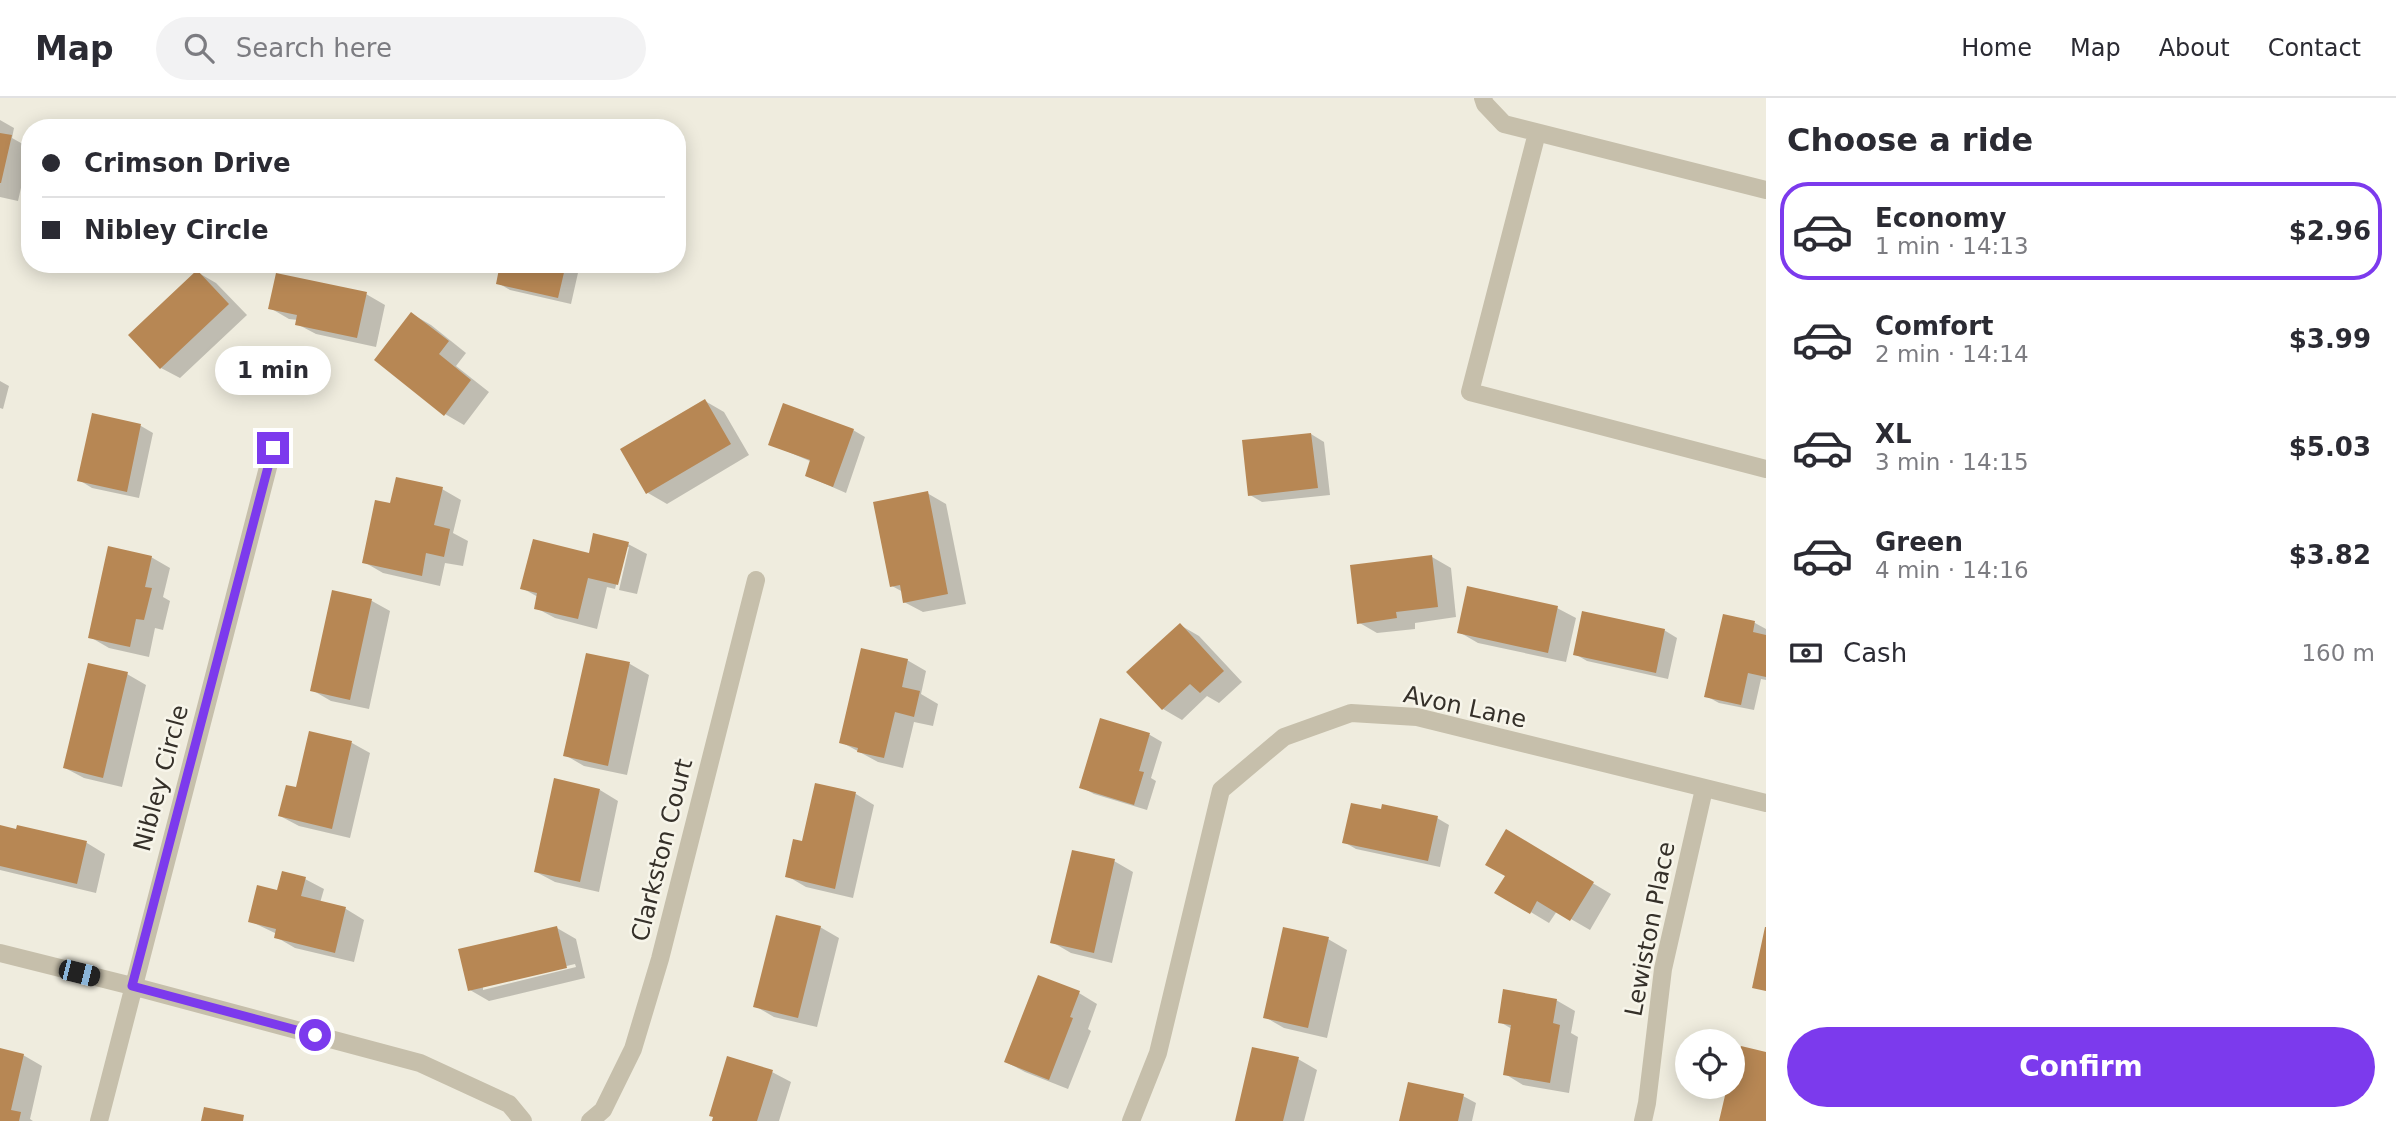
<!DOCTYPE html>
<meta charset="utf-8">
<style>
:root{--surface:#fff;--page:#f2f2f3;--text:#2b2b33;--muted:#7c7c81;--line:#e1e1e2;--accent:#7c3aed}
body{margin:0;font-family:"DejaVu Sans",sans-serif;background:var(--page);color:var(--text);height:100vh;display:flex;flex-direction:column;font-size:26px;white-space:nowrap}
*{box-sizing:border-box;margin:0}
p{font-size:23px;color:var(--muted)}
.icon{flex:none;width:38px;height:38px;fill:none;stroke:currentColor;stroke-width:2;stroke-linecap:round;stroke-linejoin:round}
.map{position:relative;flex:1;overflow:hidden}
.drawer{display:flex;flex-direction:column;background:var(--surface);width:630px}
.drawer>*{flex:none}
.banner{position:absolute;left:21px;top:21px;width:665px;height:154px;border-radius:28px;box-shadow:0 4px 18px #0003;display:grid;align-content:center;height:154px;padding:0 21px;background:var(--surface)}
.buttons{position:absolute;left:1675px;top:931px;display:grid;gap:14px}
.buttons a{display:grid;place-items:center;width:70px;height:70px;border-radius:50%;background:var(--surface);box-shadow:0 4px 18px #0003;font-size:35px}
.end{position:absolute;width:32px;height:32px;margin:-16px;border:9px solid #7c3aed;background:#fff;box-shadow:0 0 0 4px #fff}
.from{border-radius:50%}
.bubble{position:absolute;height:49px;border-radius:24px;background:var(--surface);box-shadow:0 4px 18px #0003;font-size:23px;font-weight:700;line-height:49px;text-align:center}
.car{position:absolute;width:21px;height:42px;margin:-21px -10px;border-radius:9px;box-shadow:0 0 5px 2px #0007;background:linear-gradient(#222 24%,#8ab4d8 0 40%,#222 0 76%,#8ab4d8 0 86%,#222 0)}
.banner b{display:flex;align-items:center;gap:24px;height:66px;font-size:26px}
.banner b+b{border-top:2px solid var(--line)}
.banner i{width:18px;height:18px;background:var(--text)}
ul{padding:0;list-style:none}
li{display:flex;align-items:center;gap:21px;height:98px;margin:0 14px 10px;padding:0 7px;border:4px solid transparent;border-radius:28px}
li div{flex:1}
li b{display:block;font-size:26px}
li em{font-style:normal;font-weight:700}
li.current{border-color:var(--accent)}
li>.icon{width:63px;height:63px;stroke-width:1.5}
h2{padding:0 21px;font-size:32px;line-height:84px}
.pay{display:flex;align-items:center;gap:18px;height:77px;padding:0 21px;font-size:26px}
.pay p{margin-inline-start:auto}
.primary-button{display:flex;gap:14px;margin-top:auto;padding:14px 21px}
.primary-button a{flex:1;height:80px;border-radius:42px;background:var(--accent);color:#fff;font-size:28px;font-weight:700;line-height:80px;text-align:center}
header{display:flex;align-items:center;gap:42px;box-sizing:border-box;height:98px;padding:0 35px;background:var(--surface);border-bottom:2px solid var(--line)}
header strong{font-size:33px}
nav{display:flex;gap:38px;margin-inline-start:auto;font-size:24px}
.search{width:490px;height:63px;background:var(--page);display:flex;align-items:center;gap:18px;box-sizing:border-box;padding:0 24px;border-radius:38px;color:var(--muted);font-size:26px}
main{display:flex;flex:1;min-height:0}
.map>svg:first-child{display:block}
</style>
<header>
<strong>Map</strong>
<div class="search"><svg class="icon" aria-label="search" viewBox="0 0 24 24"><circle cx="10" cy="10" r="6"/><path d="M15 15l6 6"/></svg>Search here</div>
<nav><a>Home</a><a>Map</a><a>About</a><a>Contact</a></nav>
</header>
<main>
<div class="map">
<svg width="1766" height="1023" viewBox="0 0 1766 1023">
<rect width="100%" height="100%" fill="#efecde"/>
<!-- shadow -->
<path fill="#0003" fill-rule="evenodd" d="M0 22 14 30 12 40 30 50 18 103 0 99Z
M502 166H580L571 206 510 192 498 185Z
M197 174 216 185 247 217 180 280 161 270Z
M366 196 385 207 376 249 316 236 297 226 298 222 289 221 270 210Z
M412 216 431 227 466 255 456 268 489 294 464 327 445 316Z
M0 283 9 288 3 311 0 310Z
M705 303 724 314 749 357 667 406 648 395Z
M93 318 141 328 153 335 139 400 92 390 79 382Z
M853 332 865 339 846 395 807 378 812 364 770 346Z
M1311 336 1324 344 1330 397 1262 404 1250 397Z
M442 391 461 402 453 435 468 443 463 468 445 465 440 488 383 475 364 464 392 407Z
M927 395 946 406 966 506 923 514 904 504 903 494 892 488Z
M628 446 647 456 637 496 619 492 629 449H626L615 491 607 489 597 531 555 520 536 510 538 499 522 490 590 457Z
M151 459 170 470 163 499 170 503 163 532 155 530 149 559 109 550 90 539Z
M1432 459 1451 470 1456 519 1415 525V531L1377 535 1358 524Z
M333 494 372 503 390 513 369 611 331 603 312 592Z
M1557 510 1576 520 1566 564 1478 545 1459 534Z
M1724 518 1755 525 1766 531V582L1761 581 1754 612 1719 605 1706 598Z
M1180 527 1199 538 1242 584 1219 605 1207 598 1182 622 1163 611 1129 574Z
M1664 532 1677 540 1668 581 1587 563 1575 556Z
M587 557 630 566 649 577 627 677 584 668 565 657Z
M907 562 926 573 921 596 938 606 933 628 914 624 903 670 878 664 841 644Z
M127 576 146 587 122 689 84 680 65 670Z
M1102 622 1150 637 1162 644 1151 680 1156 683 1147 712 1094 696 1081 689Z
M311 635 352 645 370 655 350 740 299 728 280 718 297 691Z
M816 687 856 696 874 707 853 800 806 789 787 778 803 745Z
M600 692 618 703 599 794 555 784 536 774Z
M1382 713 1437 720 1449 727 1440 769 1356 751 1344 744Z
M0 729 87 745 105 756 96 795 0 772Z
M1507 734 1611 796 1590 832 1557 813 1549 825 1497 794 1507 777Z
M1114 763 1133 774 1112 865 1071 855 1052 844Z
M305 781 324 791 320 805 346 811 364 822 354 864 295 850 276 839 277 836 250 823 278 794Z
M820 829 839 840 817 929 774 919 755 908Z
M557 830 576 841 585 880 489 903 470 892ZM575 866 576 869 483 892V888Z
M1328 841 1347 852 1327 940 1284 930 1265 919Z
M1079 895 1097 906 1088 931 1091 933 1068 991 1025 974 1006 964Z
M1556 902 1575 913 1571 935 1578 939 1569 995 1523 987 1505 976 1512 931 1500 924Z
M0 952 23 957 42 968 30 1021 33 1023H0Z
M1298 961 1317 972 1304 1023H1237Z
M772 974 791 984 779 1023H714L715 1019Z
M1463 998 1476 1005 1472 1023H1401Z"/>
<!-- building -->
<path fill="#b78754" d="M0 35 12 37 1 85H0Z
M500 166H566L558 200 496 186Z
M197 172 229 206 160 271 128 237Z
M276 175 367 194 357 240 295 227 297 217 268 211Z
M411 214 449 243 439 256 471 282 444 318 374 262Z
M705 301 731 346 646 396 620 351Z
M783 305 854 331 833 389 805 378 810 362 768 347Z
M92 315 141 326 127 394 77 383Z
M1311 335 1318 390 1248 398 1242 342Z
M396 379 443 389 434 427 450 431 444 459 426 455 422 478 362 465 375 402 390 405Z
M928 393 948 496 903 505 900 487 890 489 873 404Z
M593 435 629 444 618 487 588 480 578 521 534 511 537 495 520 491 533 441 589 455Z
M108 448 152 458 145 489 152 490 144 522 136 521 130 549 88 540Z
M1432 457 1438 509 1396 514 1397 520 1357 526 1350 467Z
M1467 488 1558 508 1548 555 1457 535Z
M332 492 372 501 350 602 310 593Z
M1582 513 1665 531 1656 575 1573 557Z
M1723 516 1755 523 1753 534 1766 537V579L1748 575 1741 607 1704 599Z
M1180 525 1224 573 1200 595 1190 586 1162 612 1126 574Z
M861 550 908 561 902 589 920 593 914 619 895 614 884 660 857 654 858 650 839 645Z
M586 555 630 564 608 668 563 658Z
M88 565 128 574 103 680 63 670Z
M1100 620 1150 635 1139 673 1144 674 1134 707 1079 690Z
M309 633 352 643 332 731 278 718 286 687 296 689Z
M554 680 600 691 580 784 534 774Z
M815 685 856 694 835 791 785 779 793 741 802 743Z
M1351 705 1381 711 1382 706 1438 718 1428 763 1342 745Z
M0 727 16 731 17 727 87 743 77 786 0 768Z
M1506 731 1594 784 1570 823 1537 803 1530 816 1494 795 1505 778 1485 767Z
M1072 752 1115 761 1094 855 1050 845Z
M282 773 306 779 301 798 346 809 335 855 274 840 276 831 248 824 257 787 277 792Z
M776 817 821 828 798 920 753 909Z
M557 828 567 870 468 893 458 851Z
M1283 829 1329 839 1308 930 1263 920Z
M1765 829H1766V893L1752 890Z
M1038 877 1080 893 1070 919 1073 920 1049 982 1004 964Z
M1503 891 1557 901 1553 925 1560 927 1550 985 1503 977 1511 927 1498 925Z
M1741 948 1766 954V1023H1719L1727 989H1732V976Z
M1252 949 1299 959 1283 1023H1235Z
M0 950 24 956 11 1012 21 1014 19 1023H0Z
M727 958 773 972 757 1023H712L713 1019 709 1018Z
M1408 984 1464 996 1458 1023H1399Z
M204 1009 244 1017 243 1023H201Z"/>
<g fill="none" stroke-linecap="round" stroke-linejoin="round">
<!-- service -->
<path stroke="#c6bfab" stroke-width="18" d="M1483 0 1485 6 1504 26 1766 92
M1537 35 1470 294 1766 371"/>
<!-- minor -->
<path stroke="#c6bfab" stroke-width="18" d="M0 855 132 888 420 965 509 1006 523 1023
M99 1023 273 350
M590 1023 603 1012 633 951 660 861 756 482
M1131 1023 1158 955 1221 692 1284 639 1351 615 1417 619 1766 705
M1643 1023 1647 1005 1663 871 1704 691"/>
</g>
<g fill="none" stroke-linecap="round" stroke-linejoin="round">
<!-- route -->
<path stroke="#7c3aed" stroke-width="9" d="M273 350 132 888 315 937"/>
</g>
<g text-anchor="middle" dominant-baseline="central" stroke-width="5" stroke-linejoin="round" paint-order="stroke">
<!-- street labels -->
<g font-size="24" fill="#353029" stroke="#f7f5ea">
<text transform="translate(1465 609) rotate(12)">Avon Lane</text>
<text transform="translate(161 680) rotate(-75)">Nibley Circle</text>
<text transform="translate(662 752) rotate(-76)">Clarkston Court</text>
<text transform="translate(1650 831) rotate(-79)">Lewiston Place</text>
</g>
</g>
</svg>
<div class="buttons">
<a><svg class="icon" aria-label="locate" viewBox="0 0 24 24"><circle cx="12" cy="12" r="6"/><path d="M12 2v4M12 18v4M2 12h4M18 12h4"/></svg></a>
</div>
<i class="end from" style="left:315px;top:937px"></i>
<i class="end" style="left:273px;top:350px"></i>
<div class="bubble" style="left:215px;top:248px;width:116px">1 min</div>
<i class="car" style="left:79px;top:875px;rotate:104deg"></i>
<div class="banner">
<b><i class="from"></i>Crimson Drive</b>
<b><i></i>Nibley Circle</b>
</div>
</div>
<section class="drawer">
<h2>Choose a ride</h2>
<ul>
<li class="current"><svg class="icon" aria-label="car" viewBox="0 0 24 24"><path d="M5 17H2v-5l4-1 3-4h7l3 4 3 1v5h-3M9 17h6M6 11h13"/><circle cx="7" cy="17" r="2"/><circle cx="17" cy="17" r="2"/></svg><div><b>Economy</b><p>1 min · 14:13</p></div><em>$2.96</em></li>
<li><svg class="icon" aria-label="car" viewBox="0 0 24 24"><path d="M5 17H2v-5l4-1 3-4h7l3 4 3 1v5h-3M9 17h6M6 11h13"/><circle cx="7" cy="17" r="2"/><circle cx="17" cy="17" r="2"/></svg><div><b>Comfort</b><p>2 min · 14:14</p></div><em>$3.99</em></li>
<li><svg class="icon" aria-label="car" viewBox="0 0 24 24"><path d="M5 17H2v-5l4-1 3-4h7l3 4 3 1v5h-3M9 17h6M6 11h13"/><circle cx="7" cy="17" r="2"/><circle cx="17" cy="17" r="2"/></svg><div><b>XL</b><p>3 min · 14:15</p></div><em>$5.03</em></li>
<li><svg class="icon" aria-label="car" viewBox="0 0 24 24"><path d="M5 17H2v-5l4-1 3-4h7l3 4 3 1v5h-3M9 17h6M6 11h13"/><circle cx="7" cy="17" r="2"/><circle cx="17" cy="17" r="2"/></svg><div><b>Green</b><p>4 min · 14:16</p></div><em>$3.82</em></li>
</ul>
<div class="pay"><svg class="icon" aria-label="cash" viewBox="0 0 24 24"><path d="M3 7h18v10H3z"/><circle cx="12" cy="12" r="2"/></svg>Cash<p>160 m</p></div>
<div class="primary-button"><a>Confirm</a></div>
</section>
</main>
